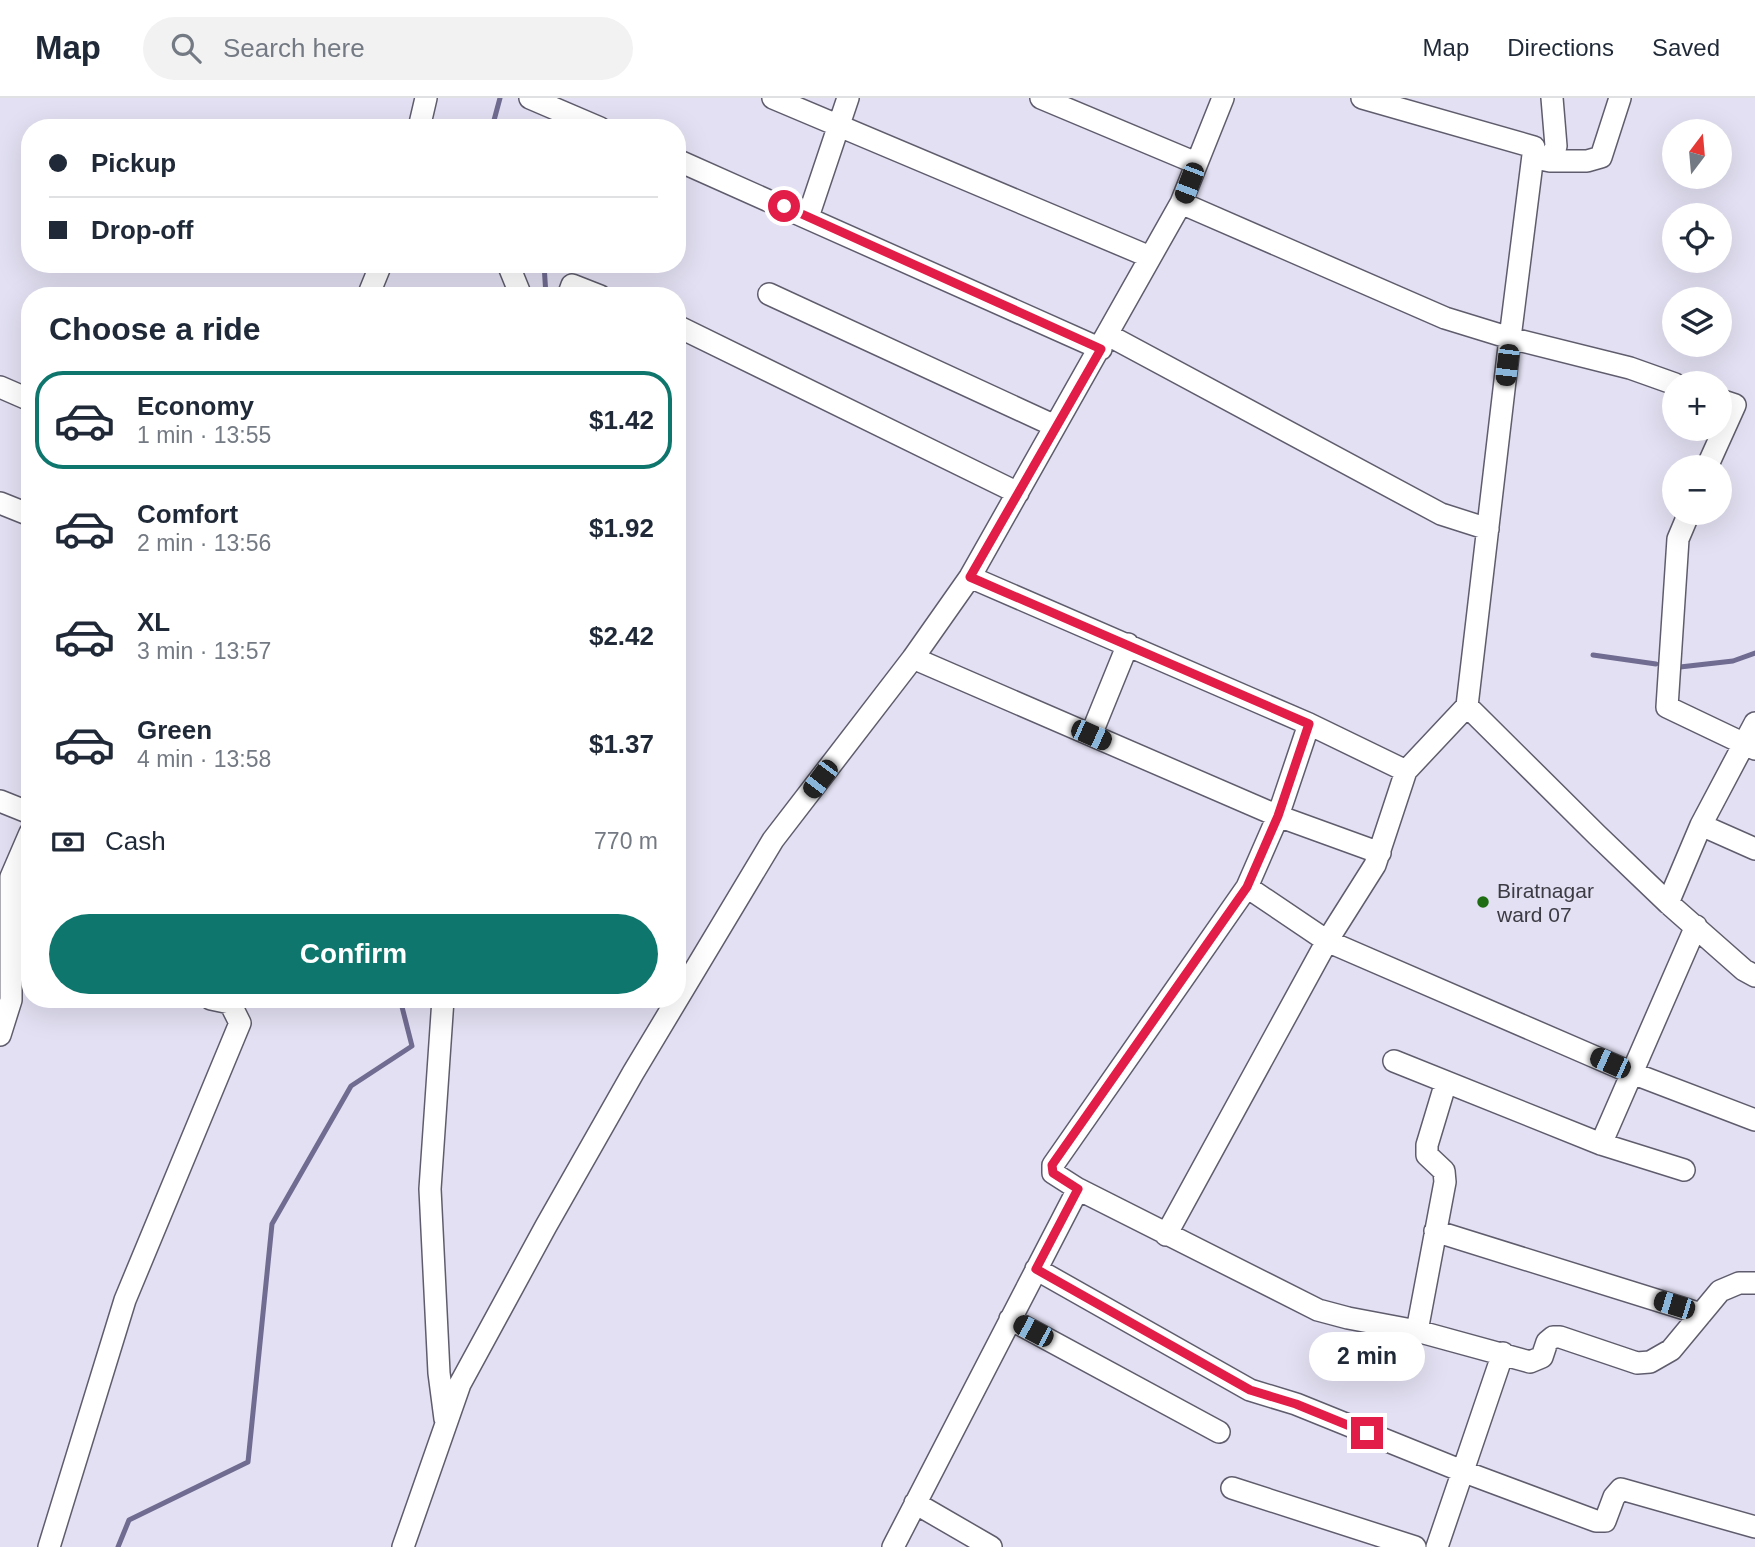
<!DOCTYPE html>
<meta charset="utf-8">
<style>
:root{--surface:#fff;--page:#f2f2f3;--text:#1f2937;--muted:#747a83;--line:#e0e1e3;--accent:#0f766e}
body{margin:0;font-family:Helvetica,sans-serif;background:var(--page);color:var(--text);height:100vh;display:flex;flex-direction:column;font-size:26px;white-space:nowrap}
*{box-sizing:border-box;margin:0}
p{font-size:23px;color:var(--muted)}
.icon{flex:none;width:38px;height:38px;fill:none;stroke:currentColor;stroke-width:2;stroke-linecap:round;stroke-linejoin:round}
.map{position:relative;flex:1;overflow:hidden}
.sheet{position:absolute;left:21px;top:189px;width:665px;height:721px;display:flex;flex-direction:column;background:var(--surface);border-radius:28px;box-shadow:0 7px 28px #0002}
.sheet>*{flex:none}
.guide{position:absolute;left:21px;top:21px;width:665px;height:154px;border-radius:28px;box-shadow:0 7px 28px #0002;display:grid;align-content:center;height:154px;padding:0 28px;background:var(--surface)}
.needle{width:46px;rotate:16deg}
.buttons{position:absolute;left:1662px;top:21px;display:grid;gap:14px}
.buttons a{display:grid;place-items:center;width:70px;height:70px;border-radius:50%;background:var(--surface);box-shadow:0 7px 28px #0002;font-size:35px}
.end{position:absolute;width:32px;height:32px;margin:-16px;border:9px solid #e11d48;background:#fff;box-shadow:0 0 0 4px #fff}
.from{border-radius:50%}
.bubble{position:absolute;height:49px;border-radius:24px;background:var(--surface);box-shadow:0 7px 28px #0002;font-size:23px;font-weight:700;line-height:49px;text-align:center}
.car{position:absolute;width:21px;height:42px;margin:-21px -10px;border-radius:9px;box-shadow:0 0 5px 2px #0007;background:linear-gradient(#222 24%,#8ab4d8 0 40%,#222 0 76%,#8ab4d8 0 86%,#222 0)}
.guide b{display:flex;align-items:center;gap:24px;height:66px;font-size:26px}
.guide b+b{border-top:2px solid var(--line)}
.guide i{width:18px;height:18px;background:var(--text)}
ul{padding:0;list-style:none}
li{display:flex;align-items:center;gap:21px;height:98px;margin:0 14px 10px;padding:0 14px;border:4px solid transparent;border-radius:28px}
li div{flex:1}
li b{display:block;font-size:26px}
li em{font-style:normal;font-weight:700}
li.on{border-color:var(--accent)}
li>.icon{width:63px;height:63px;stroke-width:1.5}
h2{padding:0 28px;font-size:32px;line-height:84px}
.pay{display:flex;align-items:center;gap:18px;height:77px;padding:0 28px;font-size:26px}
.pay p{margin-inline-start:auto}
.action{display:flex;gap:14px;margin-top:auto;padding:14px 28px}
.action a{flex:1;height:80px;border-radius:42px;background:var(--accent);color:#fff;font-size:28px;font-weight:700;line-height:80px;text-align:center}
header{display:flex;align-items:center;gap:42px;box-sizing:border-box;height:98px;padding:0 35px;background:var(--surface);border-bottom:2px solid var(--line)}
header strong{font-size:33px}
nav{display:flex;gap:38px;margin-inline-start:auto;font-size:24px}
.search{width:490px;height:63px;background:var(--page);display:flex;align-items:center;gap:18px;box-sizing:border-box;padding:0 24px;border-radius:38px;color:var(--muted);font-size:26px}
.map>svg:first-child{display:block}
</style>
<header>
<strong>Map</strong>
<div class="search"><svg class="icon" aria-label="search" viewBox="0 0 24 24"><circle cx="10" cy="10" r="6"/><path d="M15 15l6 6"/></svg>Search here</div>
<nav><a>Map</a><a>Directions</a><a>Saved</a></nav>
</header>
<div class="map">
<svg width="1755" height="1449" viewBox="0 0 1755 1449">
<rect width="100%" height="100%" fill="#e2e0f2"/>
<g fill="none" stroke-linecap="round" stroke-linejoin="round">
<!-- stream -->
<path stroke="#706b91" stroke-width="5" d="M495 30 493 26 500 0
M544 166 546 198
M1593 557 1656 566
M1680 569 1733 563 1755 555
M118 1449 129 1422 248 1364 272 1126 351 988 412 948 400 901"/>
<defs>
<path id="minor" d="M530 0 600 30
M773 0 1150 159
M1041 0 1196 65
M1362 0 1534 49 1510 240 1467 608 1597 737 1668 805 1744 872 1755 878
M419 30 426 0
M1540 61 1550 63 1556 48 1552 0
M677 62 1101 251
M1550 63H1587L1601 59 1620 0
M1181 105 1445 220 1510 240 1630 270 1675 286
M808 119 848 0
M508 166 521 198
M769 196 1055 328
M368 198 381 166
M568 198 572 187 600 198
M677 228 1018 395
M1108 237 1441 416 1488 431
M0 289 30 302
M1707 369 1735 307 1720 302
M0 405 30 417
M1689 415 1678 441 1667 609 1755 651
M970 479 1309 626 1406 673 1467 608
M913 560 1278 718 1380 755
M1091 637 1128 546
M0 703 30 715
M1701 727 1755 751
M1247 789 1327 843 1632 975 1755 1022
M1668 805 1701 727 1755 625
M443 901 430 1091 439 1275 445 1321
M0 937 11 902V779L30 735
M1394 963 1601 1046 1684 1072
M1601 1046 1696 828
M1078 1091 1318 1212 1348 1220 1417 1233 1530 1264 1542 1259 1547 1244 1553 1239H1560L1637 1265 1650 1264 1671 1252 1720 1193 1739 1185H1755
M1435 1133 1701 1216
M1166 1137 1327 843 1375 767 1406 673
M1036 1171 1250 1292 1296 1306 1462 1373 1596 1423H1605L1614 1399 1621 1391 1755 1429
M1010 1221 1219 1334
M1417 1233 1445 1084 1444 1073 1427 1057V1047L1446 984
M1232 1390 1415 1449
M915 1405 991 1449
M49 1449 125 1202 240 925 230 905 211 901
M403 1449 460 1286 546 1128 633 975 773 742 913 560 970 479 1181 105 1223 0
M893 1449 1078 1091 1053 1075V1067L1247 789 1278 718 1309 626
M1437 1449 1503 1255"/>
</defs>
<!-- minor casing -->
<use href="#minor" stroke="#5f5d6d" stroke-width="24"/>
<!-- minor -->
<use href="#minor" stroke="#fff" stroke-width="21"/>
</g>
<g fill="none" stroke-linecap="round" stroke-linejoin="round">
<!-- route -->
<path stroke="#e11d48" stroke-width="9" d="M784 108 1101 251 970 479 1309 626 1278 718 1247 789 1052 1067 1053 1075 1078 1091 1036 1171 1250 1292 1296 1306 1367 1335"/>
</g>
<!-- markers -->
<circle fill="#1e6d12" stroke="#e2e0f2" stroke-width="2.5" cx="1483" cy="804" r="7"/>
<g text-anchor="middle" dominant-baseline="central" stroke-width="7" stroke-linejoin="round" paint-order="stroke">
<!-- poi labels -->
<g font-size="21" fill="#3c3b43" stroke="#e2e0f2" text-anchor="start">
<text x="1497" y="792">Biratnagar<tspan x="1497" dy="24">ward 07</tspan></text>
</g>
</g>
</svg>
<div class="buttons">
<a><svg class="needle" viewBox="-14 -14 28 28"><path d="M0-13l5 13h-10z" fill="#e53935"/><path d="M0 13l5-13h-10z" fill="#747a83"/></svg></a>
<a><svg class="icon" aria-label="locate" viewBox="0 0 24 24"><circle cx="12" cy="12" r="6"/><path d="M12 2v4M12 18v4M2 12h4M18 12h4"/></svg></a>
<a><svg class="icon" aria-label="layers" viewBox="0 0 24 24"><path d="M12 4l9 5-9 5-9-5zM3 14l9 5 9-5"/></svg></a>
<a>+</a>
<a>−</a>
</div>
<i class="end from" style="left:784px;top:108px"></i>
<i class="end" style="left:1367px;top:1335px"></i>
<div class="bubble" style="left:1309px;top:1234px;width:116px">2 min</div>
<i class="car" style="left:1189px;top:85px;rotate:201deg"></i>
<i class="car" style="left:1507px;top:267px;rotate:187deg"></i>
<i class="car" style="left:1091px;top:637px;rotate:114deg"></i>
<i class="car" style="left:820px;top:681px;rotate:217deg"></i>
<i class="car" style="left:1610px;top:965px;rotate:294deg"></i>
<i class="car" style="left:1674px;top:1207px;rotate:287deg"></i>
<i class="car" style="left:1033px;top:1233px;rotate:298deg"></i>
<div class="guide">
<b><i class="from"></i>Pickup</b>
<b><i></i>Drop-off</b>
</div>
<section class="sheet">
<h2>Choose a ride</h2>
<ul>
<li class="on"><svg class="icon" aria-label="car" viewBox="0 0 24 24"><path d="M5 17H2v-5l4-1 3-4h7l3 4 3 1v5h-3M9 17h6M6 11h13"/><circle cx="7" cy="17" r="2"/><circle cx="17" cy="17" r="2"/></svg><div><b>Economy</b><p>1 min · 13:55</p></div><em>$1.42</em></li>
<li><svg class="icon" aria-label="car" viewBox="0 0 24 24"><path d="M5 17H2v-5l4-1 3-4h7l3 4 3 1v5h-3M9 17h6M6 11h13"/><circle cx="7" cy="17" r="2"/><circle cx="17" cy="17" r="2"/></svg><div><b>Comfort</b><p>2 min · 13:56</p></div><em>$1.92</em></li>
<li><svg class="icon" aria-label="car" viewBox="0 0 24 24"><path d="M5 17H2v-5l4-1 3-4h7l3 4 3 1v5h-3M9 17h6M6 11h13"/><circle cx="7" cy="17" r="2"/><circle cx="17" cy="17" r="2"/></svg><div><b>XL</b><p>3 min · 13:57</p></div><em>$2.42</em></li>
<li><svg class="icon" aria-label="car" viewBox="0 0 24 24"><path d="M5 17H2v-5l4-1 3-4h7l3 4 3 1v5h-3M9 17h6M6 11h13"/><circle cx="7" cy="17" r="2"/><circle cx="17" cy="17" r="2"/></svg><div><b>Green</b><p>4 min · 13:58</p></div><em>$1.37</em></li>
</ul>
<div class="pay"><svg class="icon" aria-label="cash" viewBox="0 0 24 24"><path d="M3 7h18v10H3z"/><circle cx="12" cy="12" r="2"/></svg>Cash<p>770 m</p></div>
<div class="action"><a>Confirm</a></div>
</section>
</div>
